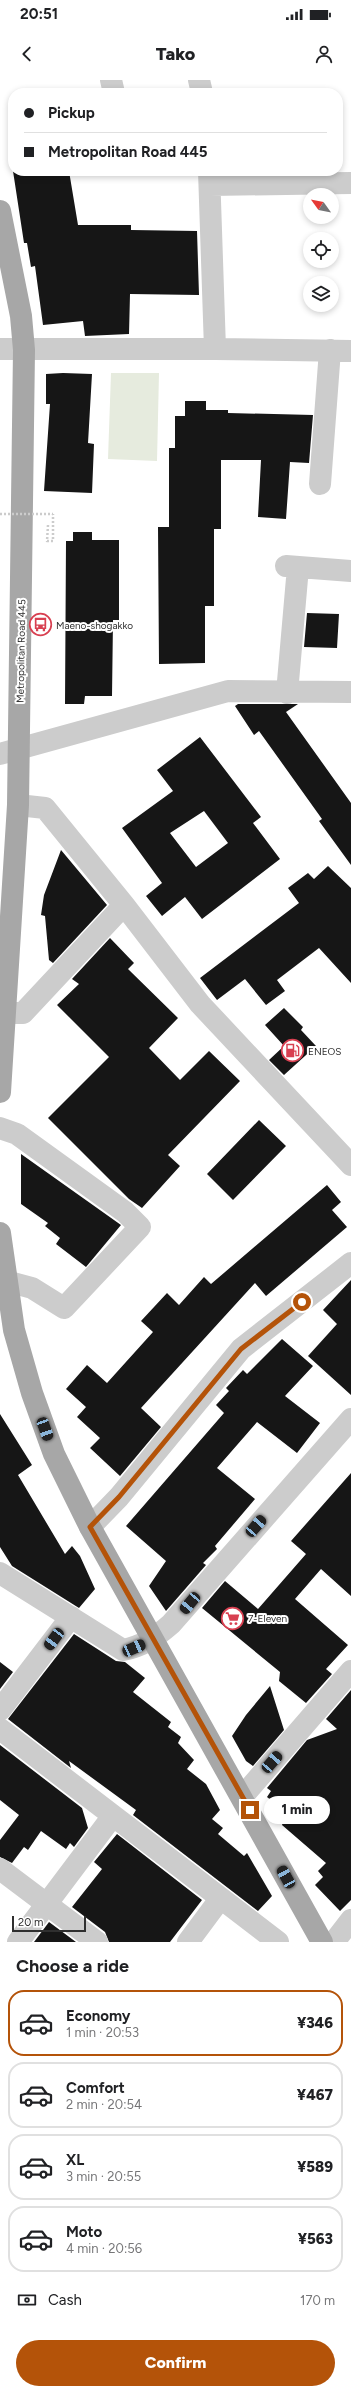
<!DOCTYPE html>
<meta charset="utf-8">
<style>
:root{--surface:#fff;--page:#f6f6f6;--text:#202124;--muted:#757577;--line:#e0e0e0;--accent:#b45309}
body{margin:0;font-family:Figtree,sans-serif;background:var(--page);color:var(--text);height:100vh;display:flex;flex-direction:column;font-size:15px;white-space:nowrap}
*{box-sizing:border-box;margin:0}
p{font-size:13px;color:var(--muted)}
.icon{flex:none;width:22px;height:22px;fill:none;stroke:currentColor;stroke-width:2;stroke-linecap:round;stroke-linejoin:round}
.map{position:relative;height:1862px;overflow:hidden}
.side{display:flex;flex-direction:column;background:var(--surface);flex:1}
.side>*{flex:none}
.top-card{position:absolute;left:8px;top:8px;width:335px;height:88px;border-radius:16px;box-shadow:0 2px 6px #0003;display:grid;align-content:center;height:88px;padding:0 16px;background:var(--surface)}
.needle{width:26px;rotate:303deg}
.fabs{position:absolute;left:303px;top:108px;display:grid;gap:8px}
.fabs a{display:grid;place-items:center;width:36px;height:36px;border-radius:50%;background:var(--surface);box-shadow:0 2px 6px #0003;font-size:20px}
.scale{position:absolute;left:12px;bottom:10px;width:74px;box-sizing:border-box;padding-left:4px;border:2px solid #2f2f2f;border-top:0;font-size:11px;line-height:14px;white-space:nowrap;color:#2f2f2f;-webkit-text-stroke:3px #fff;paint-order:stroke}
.end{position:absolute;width:18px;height:18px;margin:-9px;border:5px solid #b45309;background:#fff;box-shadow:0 0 0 2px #fff}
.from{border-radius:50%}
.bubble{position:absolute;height:28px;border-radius:14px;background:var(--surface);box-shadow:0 2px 6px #0003;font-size:13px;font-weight:800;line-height:28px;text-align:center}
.car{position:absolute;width:12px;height:24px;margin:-12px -6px;border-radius:5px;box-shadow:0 0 3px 1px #0007;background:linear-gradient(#222 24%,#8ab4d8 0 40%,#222 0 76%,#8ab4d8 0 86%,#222 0)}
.top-card b{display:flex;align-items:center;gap:14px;height:38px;font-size:15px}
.top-card b+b{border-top:1px solid var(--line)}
.top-card i{width:10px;height:10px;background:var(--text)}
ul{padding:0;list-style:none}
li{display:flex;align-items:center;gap:12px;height:66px;margin:0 8px 6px;padding:0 8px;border:2px solid var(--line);border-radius:16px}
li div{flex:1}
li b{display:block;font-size:15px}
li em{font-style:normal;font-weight:800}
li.active{border-color:var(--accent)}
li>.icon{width:36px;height:36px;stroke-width:1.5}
h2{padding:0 16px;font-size:18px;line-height:48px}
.pay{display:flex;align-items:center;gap:10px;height:44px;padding:0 16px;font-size:15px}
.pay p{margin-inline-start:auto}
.button{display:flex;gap:8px;margin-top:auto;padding:8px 16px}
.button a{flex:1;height:46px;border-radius:24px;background:var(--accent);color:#fff;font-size:16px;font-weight:800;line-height:46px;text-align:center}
.status{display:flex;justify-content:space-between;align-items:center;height:28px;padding:0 20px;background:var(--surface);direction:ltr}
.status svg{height:11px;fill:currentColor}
header{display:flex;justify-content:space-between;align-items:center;height:52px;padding:0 16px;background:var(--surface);font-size:18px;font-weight:800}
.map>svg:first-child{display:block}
</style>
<div class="status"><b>20:51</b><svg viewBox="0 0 49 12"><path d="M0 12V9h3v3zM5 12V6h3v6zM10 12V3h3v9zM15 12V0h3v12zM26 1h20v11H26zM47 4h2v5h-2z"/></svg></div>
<header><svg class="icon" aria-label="back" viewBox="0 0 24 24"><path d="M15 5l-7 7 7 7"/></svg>Tako<svg class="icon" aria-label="person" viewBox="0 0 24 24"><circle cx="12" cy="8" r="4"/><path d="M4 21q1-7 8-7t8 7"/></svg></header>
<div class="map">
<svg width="351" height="1862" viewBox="0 0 351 1862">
<rect width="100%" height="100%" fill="#fff"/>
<!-- green -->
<path fill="#e6ebde" d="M111 293H159L157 381 108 379Z"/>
<!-- building -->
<path fill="#161616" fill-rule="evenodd" d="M13 91H69L78 145H131V150L197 151 199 215 130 214 129 254 85 256 83 241 43 245 35 186 31 187 27 163H24Z
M63 293 92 294 88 363 94 364 92 413 44 411 50 324H46V294Z
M185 321H206V330H228V333L313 335 309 383 290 382 286 439 258 437 261 380H221V449H214V526H205V583L159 584 158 447H169V368H175V336H185Z
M73 452H92V460H119V540H113L112 616H85L84 624H65L66 461H73Z
M307 533 339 534 337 568 304 567Z
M238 624H298L286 632 351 723V785L319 741 322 739 259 651 254 655 235 626Z
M200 657 261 737 253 743 280 779 202 839 185 817 162 836 146 816 162 803 122 748 173 711 157 690ZM204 731 228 763 196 787 170 753Z
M61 770 107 825 53 883 49 880 45 836 41 835 44 815Z
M328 786 351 808V903L319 868 277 900 285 911 266 925 245 899 217 920 200 898 299 823 288 808 308 793 314 799Z
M110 858 134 883 128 889 178 938 149 968 180 1000 209 971 240 1001 168 1075 180 1086 142 1128 129 1119 48 1038 109 977 57 925 79 904 72 899Z
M284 928 303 947 301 950 316 966 284 995 269 980 284 966 265 945Z
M259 1040 286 1066 233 1120 207 1094Z
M21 1074 121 1145 86 1187 56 1164 60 1158 45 1146 48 1143 21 1124Z
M327 1105 341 1122 332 1130 347 1147 266 1216 255 1203 141 1328 161 1347 120 1396 90 1368 100 1358 77 1337 86 1327 66 1309 87 1285 107 1303 153 1252 141 1241 167 1213 179 1225 204 1197 211 1204Z
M351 1200V1315L308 1276 337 1244 323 1230Z
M282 1259 313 1286 285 1316 320 1343 297 1373 257 1342 217 1388 255 1419 215 1466 217 1469 203 1483 206 1485 166 1531 149 1506 166 1481 126 1446 224 1333 216 1325 229 1311 226 1308 243 1290 247 1294Z
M0 1334 32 1385 18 1395 65 1474 72 1466 80 1476 95 1509 79 1528 12 1486 0 1467Z
M351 1393V1516L321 1489 295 1519 348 1565 326 1589 332 1594 306 1623 279 1601 280 1592 202 1528 225 1501 258 1529 306 1474 291 1461Z
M74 1554 116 1581 125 1582 145 1598 133 1612 171 1642 168 1647 181 1657 178 1663 194 1680 187 1689 206 1704 220 1730 212 1739 223 1748 218 1754 244 1776 247 1773 272 1816 258 1831 133 1735 136 1730 69 1681 71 1688 8 1639Z
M0 1582 13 1592 0 1609Z
M270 1606 284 1650 253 1686 246 1681 232 1656 246 1635Z
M351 1610V1820L340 1831 315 1805 323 1797 318 1791 326 1783 282 1745 286 1732 267 1717 271 1711 267 1708 307 1660 337 1649 326 1639Z
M0 1665 82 1728 88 1748 74 1767 70 1763 66 1769 41 1751 28 1770 24 1767 12 1783 0 1777V1760L19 1735 0 1720Z
M117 1754 202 1820 170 1862H109L105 1852 72 1827 102 1789 94 1782Z
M49 1842 76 1862H34Z"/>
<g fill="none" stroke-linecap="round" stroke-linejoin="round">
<!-- path -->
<path stroke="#ccc" stroke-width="2.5" stroke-dasharray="2 2" stroke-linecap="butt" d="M48 445 47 461H53V434"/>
<!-- minor -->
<path stroke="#ccc" stroke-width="22" d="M111 0 114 13
M199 0 202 13
M209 91 215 269
M210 105 351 103
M0 269H215L351 271
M320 404 330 270
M286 486 351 491
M287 613 298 487
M0 674 228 611 351 612
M18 725 45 728 124 825 200 924 351 1085
M6 933H23L124 825
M0 1048 17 1054 125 1132 140 1147 64 1228 32 1208 6 1201
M90 1447 119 1417 241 1269 351 1183
M0 1493 123 1570C143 1566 156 1557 171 1544L351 1339
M0 1630 71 1537
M0 1649 278 1862
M242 1717 351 1591
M0 1789 97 1862
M18 1862 112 1737
M188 1862 220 1819
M334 1862 351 1840"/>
<!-- major -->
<path stroke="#a7a7a7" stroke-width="22" d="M0 131 21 236 24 270 18 725 0 1012
M0 1153 14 1250 32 1313 54 1374 90 1447 322 1862"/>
<!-- path-bridge -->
<path stroke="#ccc" stroke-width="2.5" stroke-dasharray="2 2" stroke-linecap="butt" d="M0 434H53"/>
</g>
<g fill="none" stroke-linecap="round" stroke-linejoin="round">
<!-- route -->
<path stroke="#b45309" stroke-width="5" d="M250 1730 90 1447 119 1417 241 1269 302 1222"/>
</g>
<!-- icons -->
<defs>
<symbol id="bus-ring" viewBox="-11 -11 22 22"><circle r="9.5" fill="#fff" stroke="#d84051" stroke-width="1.5"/><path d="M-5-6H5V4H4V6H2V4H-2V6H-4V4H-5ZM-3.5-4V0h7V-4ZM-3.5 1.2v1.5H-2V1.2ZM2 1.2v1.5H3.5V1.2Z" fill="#d84051"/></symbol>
<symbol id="fuel-ring" viewBox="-11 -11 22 22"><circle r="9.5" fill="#fff" stroke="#d84051" stroke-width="1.5"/><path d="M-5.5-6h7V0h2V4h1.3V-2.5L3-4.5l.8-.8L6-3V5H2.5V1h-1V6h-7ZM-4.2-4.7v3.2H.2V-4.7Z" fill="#d84051"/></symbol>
<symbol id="supermarket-ring" viewBox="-11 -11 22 22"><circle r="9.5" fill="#fff" stroke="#d84051" stroke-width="1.5"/><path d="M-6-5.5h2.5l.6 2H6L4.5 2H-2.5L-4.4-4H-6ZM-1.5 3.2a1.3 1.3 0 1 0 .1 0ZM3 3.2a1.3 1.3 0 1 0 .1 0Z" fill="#d84051"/></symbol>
</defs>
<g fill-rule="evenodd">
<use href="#bus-ring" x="28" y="532" width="25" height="25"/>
<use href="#fuel-ring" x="280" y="958" width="25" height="25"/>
<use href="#supermarket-ring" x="220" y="1526" width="25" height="25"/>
</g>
<g text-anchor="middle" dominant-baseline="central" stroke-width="4" stroke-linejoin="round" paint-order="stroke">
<!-- poi labels -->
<g font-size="10" fill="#2f2f2f" stroke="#fff" text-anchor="start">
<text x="56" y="545">Maeno-shogakko</text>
<text x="308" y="971">ENEOS</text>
<text x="248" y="1538">7-Eleven</text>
</g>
<!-- street labels -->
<g font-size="10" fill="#2f2f2f" stroke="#fff">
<text transform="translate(21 571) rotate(-89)">Metropolitan Road 445</text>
</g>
</g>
</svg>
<div class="fabs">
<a><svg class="needle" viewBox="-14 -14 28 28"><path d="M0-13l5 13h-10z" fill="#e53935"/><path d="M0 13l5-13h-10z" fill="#757577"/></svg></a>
<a><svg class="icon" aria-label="locate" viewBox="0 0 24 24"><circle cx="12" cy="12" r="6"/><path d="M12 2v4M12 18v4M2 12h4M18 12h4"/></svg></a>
<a><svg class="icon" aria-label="layers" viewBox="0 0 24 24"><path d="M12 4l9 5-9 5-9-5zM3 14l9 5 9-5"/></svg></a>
</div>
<div class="scale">20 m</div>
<i class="end from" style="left:302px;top:1222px"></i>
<i class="end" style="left:250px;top:1730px"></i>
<div class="bubble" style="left:264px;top:1716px;width:66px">1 min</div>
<i class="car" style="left:45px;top:1349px;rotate:160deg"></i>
<i class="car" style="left:256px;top:1446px;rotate:41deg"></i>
<i class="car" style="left:190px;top:1523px;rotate:220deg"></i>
<i class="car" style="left:54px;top:1559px;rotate:217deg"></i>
<i class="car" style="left:134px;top:1568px;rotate:66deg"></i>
<i class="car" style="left:272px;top:1682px;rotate:41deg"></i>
<i class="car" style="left:286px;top:1797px;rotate:331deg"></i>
<div class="top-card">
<b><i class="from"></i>Pickup</b>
<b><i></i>Metropolitan Road 445</b>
</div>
</div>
<section class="side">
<h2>Choose a ride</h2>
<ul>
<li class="active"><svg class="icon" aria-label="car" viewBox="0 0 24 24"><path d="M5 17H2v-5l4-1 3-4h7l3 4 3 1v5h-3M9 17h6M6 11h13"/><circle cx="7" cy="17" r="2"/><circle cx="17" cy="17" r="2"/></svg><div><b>Economy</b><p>1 min · 20:53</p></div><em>¥346</em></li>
<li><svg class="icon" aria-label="car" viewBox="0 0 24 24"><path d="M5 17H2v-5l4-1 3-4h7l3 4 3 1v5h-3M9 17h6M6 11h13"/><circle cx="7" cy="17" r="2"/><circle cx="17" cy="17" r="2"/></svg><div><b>Comfort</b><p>2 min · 20:54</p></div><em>¥467</em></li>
<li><svg class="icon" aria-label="car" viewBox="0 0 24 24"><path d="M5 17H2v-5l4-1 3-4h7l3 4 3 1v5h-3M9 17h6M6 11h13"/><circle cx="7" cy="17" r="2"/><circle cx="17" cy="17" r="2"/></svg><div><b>XL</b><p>3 min · 20:55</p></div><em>¥589</em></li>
<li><svg class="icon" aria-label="car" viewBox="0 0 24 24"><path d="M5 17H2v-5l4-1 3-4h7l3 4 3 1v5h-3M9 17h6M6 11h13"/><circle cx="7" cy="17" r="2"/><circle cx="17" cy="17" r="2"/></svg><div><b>Moto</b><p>4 min · 20:56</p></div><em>¥563</em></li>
</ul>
<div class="pay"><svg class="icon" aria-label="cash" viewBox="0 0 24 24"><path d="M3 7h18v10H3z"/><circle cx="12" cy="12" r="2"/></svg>Cash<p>170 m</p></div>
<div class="button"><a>Confirm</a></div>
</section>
